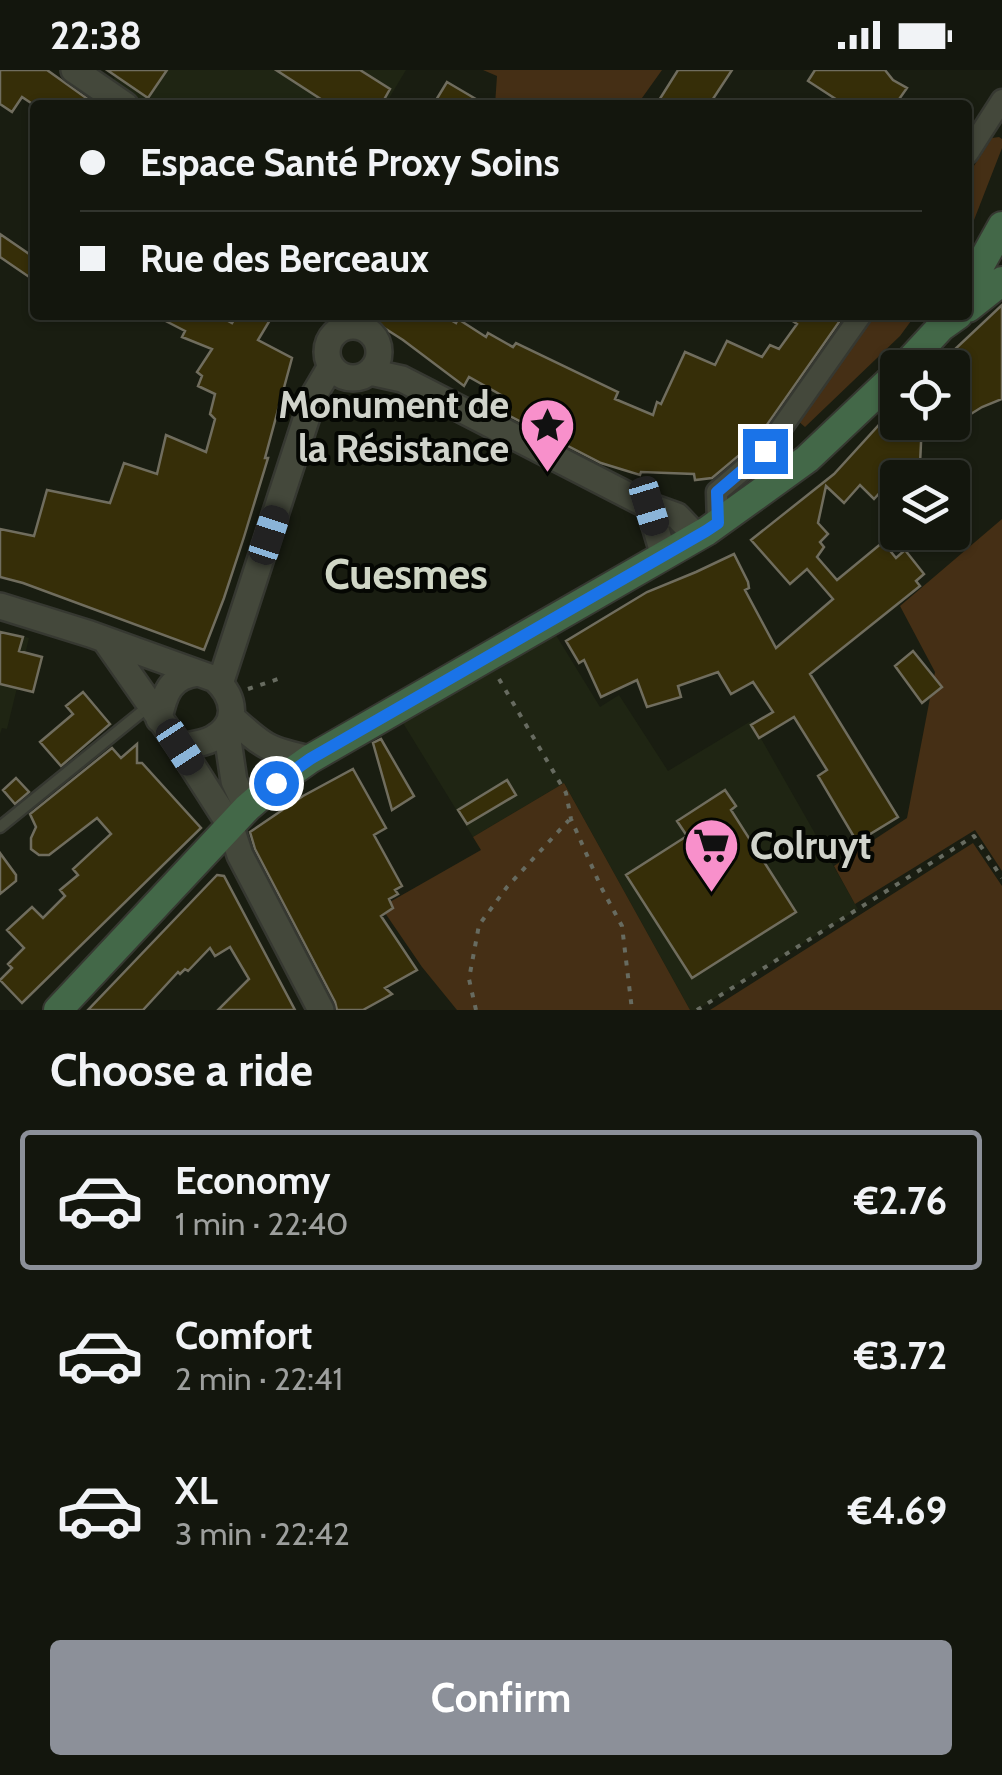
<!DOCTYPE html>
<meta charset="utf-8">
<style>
:root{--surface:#13160d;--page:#1c1f16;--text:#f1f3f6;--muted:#9d9f9d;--line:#32352e;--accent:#8c9099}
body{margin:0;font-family:Cabin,sans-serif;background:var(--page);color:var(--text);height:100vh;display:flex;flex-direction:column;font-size:38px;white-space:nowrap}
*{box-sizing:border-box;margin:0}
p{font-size:32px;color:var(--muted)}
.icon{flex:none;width:55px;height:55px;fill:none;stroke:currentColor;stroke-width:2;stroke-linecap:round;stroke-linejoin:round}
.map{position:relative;height:940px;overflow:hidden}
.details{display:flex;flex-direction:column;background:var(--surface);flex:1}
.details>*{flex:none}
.guide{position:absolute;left:30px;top:30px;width:942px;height:220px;border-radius:10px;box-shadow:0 2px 8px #0004,0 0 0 2px var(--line);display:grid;align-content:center;height:220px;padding:0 50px;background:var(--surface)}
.buttons{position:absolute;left:880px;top:280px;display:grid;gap:20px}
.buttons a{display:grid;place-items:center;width:90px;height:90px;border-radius:10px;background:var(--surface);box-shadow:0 2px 8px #0004,0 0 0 2px var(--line);font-size:50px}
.end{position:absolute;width:45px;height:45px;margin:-22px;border:12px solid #1a73e8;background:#fff;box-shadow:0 0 0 5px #fff}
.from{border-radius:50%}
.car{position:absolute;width:30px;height:60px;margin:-30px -15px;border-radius:12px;box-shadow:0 0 8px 2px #0007;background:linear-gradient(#222 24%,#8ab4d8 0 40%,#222 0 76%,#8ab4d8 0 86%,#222 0)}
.guide b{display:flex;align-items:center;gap:35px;height:95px;font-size:38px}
.guide b+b{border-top:2px solid var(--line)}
.guide i{width:25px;height:25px;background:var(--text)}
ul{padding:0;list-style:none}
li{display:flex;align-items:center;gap:30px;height:140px;margin:0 20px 15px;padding:0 30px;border:5px solid transparent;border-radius:10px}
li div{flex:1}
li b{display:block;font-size:38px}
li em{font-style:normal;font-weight:700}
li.on{border-color:var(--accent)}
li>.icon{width:90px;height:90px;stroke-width:1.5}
h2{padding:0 50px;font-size:45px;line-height:120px}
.primary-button{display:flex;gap:20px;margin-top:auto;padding:20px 50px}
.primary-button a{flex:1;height:115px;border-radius:10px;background:var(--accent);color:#fff;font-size:40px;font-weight:700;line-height:115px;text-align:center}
.status{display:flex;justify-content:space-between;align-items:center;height:70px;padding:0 50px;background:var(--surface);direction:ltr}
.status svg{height:28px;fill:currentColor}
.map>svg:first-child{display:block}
</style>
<div class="status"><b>22:38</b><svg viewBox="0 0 49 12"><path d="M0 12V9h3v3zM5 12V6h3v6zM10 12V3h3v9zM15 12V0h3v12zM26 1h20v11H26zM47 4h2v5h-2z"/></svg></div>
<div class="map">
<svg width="1002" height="940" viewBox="0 0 1002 940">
<rect width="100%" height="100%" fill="#191d11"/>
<!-- built -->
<path fill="#1f2513" d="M120 0H406L385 35H125L105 21Z
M548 552 600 637 619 625 668 701 751 651 858 839 697 940H690L564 713 473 767 395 640Z
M0 560 29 568 7 659 2 658 0 664Z"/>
<!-- green -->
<path fill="#452f15" d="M483 0H662L637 35H495L497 6Z
M999 67 1002 69V78L974 150 968 163V105L992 68Z
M870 245H911V251L900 266 805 357 798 351Z
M1002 449V801L975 760 855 834 834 796 907 748 935 602 900 536Z
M564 713 690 940H457L422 897 381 837 481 780 473 767Z
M973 773 1002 816V940H710Z"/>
<!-- building -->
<path fill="#362e08" stroke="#706d5e" stroke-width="2.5" d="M0 0H47L96 35H34L22 27 12 42 0 34Z
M107 0H167L148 28Z
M276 0H360L390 19 381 35H330Z
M678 0H732L709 35H656Z
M815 0H885L893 10 907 18 895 35H845L808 11Z
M447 12 486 35H433Z
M0 164 35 188V211L0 187Z
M1002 235V329L982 337 958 352 956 347 952 349V298H935Z
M154 245H217L232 253 237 245H273L258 270 292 288 265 388H268L244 467 224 528 204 580 23 513 0 507V459L34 466 47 420 110 433 124 393 157 404 166 365 206 382 215 349 210 344 215 324 198 316 202 306 197 302 212 279 182 267 185 261Z
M364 245H442L456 253 458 249 486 267 488 263 513 277 516 273 618 322 615 329 653 345 657 332 661 334 685 282 715 295 727 271 762 287 770 275 779 279 797 254 784 245H844L755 372 712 408 695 410 694 404 641 402 640 405 601 393 502 342 495 337 501 325 469 307 464 316 403 270Z
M898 334V352H922L920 394 908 396V404L904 408H898V415L891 421 886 416 874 429 860 415 844 433 826 416 818 453 828 464 820 472 824 477 817 487 837 510 883 472 896 488 905 480 924 504 916 511 920 516 810 604 898 747 857 772 818 706 827 700 794 647 759 668 751 655 773 642 753 612 731 624 718 602 678 616 681 627 647 637 637 610 601 627 584 590 579 593 566 571 647 522 696 502 734 484 748 512 749 518 745 520 776 578 833 529 807 499 790 514 751 470 834 404Z
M0 562 23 567 19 581 42 587 33 622 0 614Z
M913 581 942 617 922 633 895 596Z
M83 622 110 654 61 696 40 672 73 644 66 636Z
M381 669 414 726 392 740 373 673Z
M137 674V693H142L201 758 22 933 0 910 12 898 8 894 24 878 7 860 32 837 43 848 65 826 60 820 78 805 73 799 111 764 97 748 49 785H39L31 779V768L36 757 30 744 112 678 121 688Z
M353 699 386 758 374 765 402 816 395 820 398 824 389 829 393 838 381 846 417 900 385 918 392 924 363 940H337L335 932 255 779 250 762 303 726Z
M16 708 29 722 15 734 3 720Z
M507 710 516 725 467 754 458 740Z
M725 720 736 736 731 740 796 842 692 908 626 805 687 766 677 751Z
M0 783 16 805V811L0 824Z
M217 805 224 806 295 940H218L249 909 230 877 215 886 210 878 188 901 185 899 180 904 178 902 143 940H88Z"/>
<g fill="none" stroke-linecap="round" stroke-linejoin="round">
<defs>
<path id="service" d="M0 757 149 636"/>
<path id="minor" d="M968 83 1002 30
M718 453 717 422 765 381 861 245"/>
<path id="tertiary" d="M74 0 125 35
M327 282a26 26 0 1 1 52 0a26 26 0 1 1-52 0Z
M370 302 402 309 649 436 677 446 697 467
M649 436 664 486
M0 536 90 564 215 609C235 627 240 654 212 669 202 674 190 675 180 677
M105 570 180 677 230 755 240 785 321 940
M220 614 314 325 331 296
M231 647C263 676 267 680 310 689
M159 649C164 624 170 606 198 603
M226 657 234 711 247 738"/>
<path id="secondary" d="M968 217 1002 156
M968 238 1002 211
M903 298 941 257 958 245
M58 940 247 738 276 713 310 689 707 461 807 389 898 303"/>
</defs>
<!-- service casing -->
<use href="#service" stroke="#363831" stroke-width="15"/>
<!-- minor casing -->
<use href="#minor" stroke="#363831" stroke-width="25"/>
<!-- tertiary casing -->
<use href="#tertiary" stroke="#363831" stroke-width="30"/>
<!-- secondary casing -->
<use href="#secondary" stroke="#363831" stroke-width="32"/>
<!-- path -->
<path stroke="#676b60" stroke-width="4" stroke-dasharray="5 8" stroke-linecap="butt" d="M499 609 566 723 571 749 601 817 622 856 632 940
M248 619 281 608
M476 940 469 909 479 855 507 817 569 750
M697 940 974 766 1002 808"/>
<!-- service -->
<use href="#service" stroke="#44483b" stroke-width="10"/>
<!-- minor -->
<use href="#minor" stroke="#44483b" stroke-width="20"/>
<!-- tertiary -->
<use href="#tertiary" stroke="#44483b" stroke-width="25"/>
<!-- secondary -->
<use href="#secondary" stroke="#436848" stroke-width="28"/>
</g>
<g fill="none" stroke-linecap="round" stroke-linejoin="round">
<!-- route -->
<path stroke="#1a73e8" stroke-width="12" d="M276 713 310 689 706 461 718 453 717 422 765 381"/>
</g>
<!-- icons -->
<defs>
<symbol id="sight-pin" viewBox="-11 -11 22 30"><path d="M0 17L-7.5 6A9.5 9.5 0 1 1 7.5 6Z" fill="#f890cb" stroke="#050703"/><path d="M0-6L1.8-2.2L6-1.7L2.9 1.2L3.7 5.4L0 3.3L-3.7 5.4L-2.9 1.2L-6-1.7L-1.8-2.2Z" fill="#111"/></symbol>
<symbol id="supermarket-pin" viewBox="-11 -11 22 30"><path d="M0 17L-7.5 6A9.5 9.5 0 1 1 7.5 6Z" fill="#f890cb" stroke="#050703"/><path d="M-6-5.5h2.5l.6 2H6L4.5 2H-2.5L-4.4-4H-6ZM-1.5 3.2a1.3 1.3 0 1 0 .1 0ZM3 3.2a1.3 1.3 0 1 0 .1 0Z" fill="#111"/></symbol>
</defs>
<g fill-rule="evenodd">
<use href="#sight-pin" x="516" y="324" width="63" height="86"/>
<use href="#supermarket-pin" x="680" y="744" width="63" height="86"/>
</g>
<g text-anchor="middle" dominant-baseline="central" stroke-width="8" stroke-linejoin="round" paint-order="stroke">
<!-- poi labels -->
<g font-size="38" font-weight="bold" fill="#d0d3cb" stroke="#050703" text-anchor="end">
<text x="509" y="334">Monument de<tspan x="509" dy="44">la Résistance</tspan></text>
<text x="750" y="775" text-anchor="start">Colruyt</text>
</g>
<!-- quarter labels -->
<g font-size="42" font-weight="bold" fill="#d0d6c6" stroke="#050703">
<text x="406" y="504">Cuesmes</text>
</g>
</g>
</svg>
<div class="buttons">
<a><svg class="icon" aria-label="locate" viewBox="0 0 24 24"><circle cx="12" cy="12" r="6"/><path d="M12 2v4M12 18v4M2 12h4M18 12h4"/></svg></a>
<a><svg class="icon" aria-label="layers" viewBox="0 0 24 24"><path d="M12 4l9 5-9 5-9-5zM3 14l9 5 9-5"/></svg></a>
</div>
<i class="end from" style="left:276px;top:713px"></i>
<i class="end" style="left:765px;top:381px"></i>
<i class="car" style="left:649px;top:436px;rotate:163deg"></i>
<i class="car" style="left:269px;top:465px;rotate:18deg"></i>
<i class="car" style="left:180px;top:677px;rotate:147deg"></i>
<div class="guide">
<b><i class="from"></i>Espace Santé Proxy Soins</b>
<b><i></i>Rue des Berceaux</b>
</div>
</div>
<section class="details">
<h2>Choose a ride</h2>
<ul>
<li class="on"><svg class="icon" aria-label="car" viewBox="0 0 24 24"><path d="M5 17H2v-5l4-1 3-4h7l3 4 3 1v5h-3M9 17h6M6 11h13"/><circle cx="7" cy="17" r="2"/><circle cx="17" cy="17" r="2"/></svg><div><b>Economy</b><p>1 min · 22:40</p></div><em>€2.76</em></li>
<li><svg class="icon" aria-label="car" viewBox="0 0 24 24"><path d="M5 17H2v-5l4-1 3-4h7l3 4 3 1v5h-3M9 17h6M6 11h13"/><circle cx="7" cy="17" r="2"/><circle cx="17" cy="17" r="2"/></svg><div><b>Comfort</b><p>2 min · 22:41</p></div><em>€3.72</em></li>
<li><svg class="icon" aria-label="car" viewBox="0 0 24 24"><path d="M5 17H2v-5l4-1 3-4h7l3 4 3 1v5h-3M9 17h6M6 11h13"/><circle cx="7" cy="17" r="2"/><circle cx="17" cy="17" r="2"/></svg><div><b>XL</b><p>3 min · 22:42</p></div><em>€4.69</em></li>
</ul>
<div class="primary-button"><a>Confirm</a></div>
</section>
